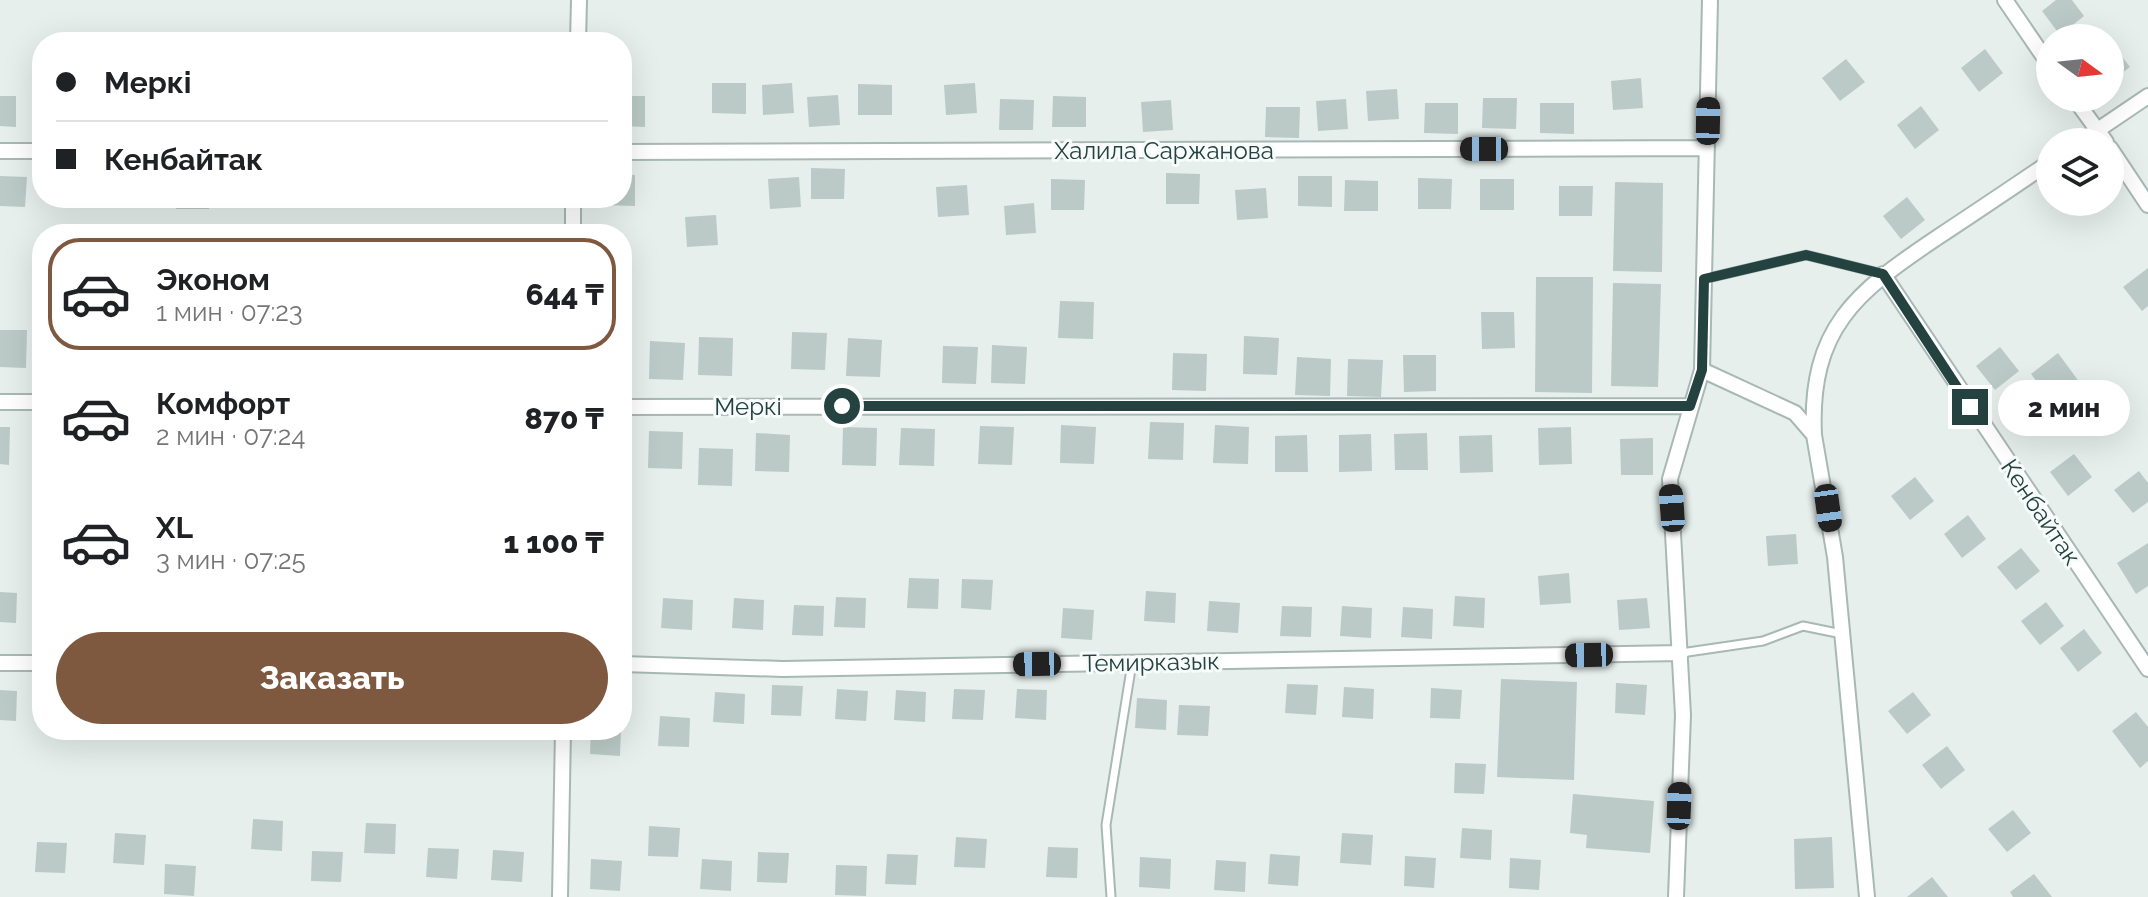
<!DOCTYPE html>
<html lang="ru">
<meta charset="utf-8">
<style>
:root{--surface:#fff;--page:#f2f2f2;--text:#202124;--muted:#757577;--line:#e0e0e0;--accent:#7f593f}
body{margin:0;font-family:Raleway,sans-serif;background:var(--page);color:var(--text);height:100vh;display:flex;flex-direction:column;font-size:30px;white-space:nowrap}
*{box-sizing:border-box;margin:0}
p{font-size:26px;color:var(--muted)}
.icon{flex:none;width:44px;height:44px;fill:none;stroke:currentColor;stroke-width:2;stroke-linecap:round;stroke-linejoin:round}
.map{position:relative;flex:1;overflow:hidden}
.drawer{position:absolute;left:32px;top:224px;width:600px;height:516px;display:flex;flex-direction:column;background:var(--surface);border-radius:32px;box-shadow:0 8px 32px #0002}
.drawer>*{flex:none}
.banner{position:absolute;left:32px;top:32px;width:600px;height:176px;border-radius:32px;box-shadow:0 8px 32px #0002;display:grid;align-content:center;height:176px;padding:0 24px;background:var(--surface)}
.needle{width:52px;rotate:105deg}
.fabs{position:absolute;left:2036px;top:24px;display:grid;gap:16px}
.fabs a{display:grid;place-items:center;width:88px;height:88px;border-radius:50%;background:var(--surface);box-shadow:0 8px 32px #0002;font-size:40px}
.end{position:absolute;width:36px;height:36px;margin:-18px;border:10px solid #24423f;background:#fff;box-shadow:0 0 0 4px #fff}
.from{border-radius:50%}
.bubble{position:absolute;height:56px;border-radius:28px;background:var(--surface);box-shadow:0 8px 32px #0002;font-size:26px;font-weight:800;line-height:56px;text-align:center}
.car{position:absolute;width:24px;height:48px;margin:-24px -12px;border-radius:10px;box-shadow:0 0 6px 2px #0007;background:linear-gradient(#222 24%,#8ab4d8 0 40%,#222 0 76%,#8ab4d8 0 86%,#222 0)}
.banner b{display:flex;align-items:center;gap:28px;height:76px;font-size:30px}
.banner b+b{border-top:2px solid var(--line)}
.banner i{width:20px;height:20px;background:var(--text)}
ul{padding:14px 0 0;list-style:none}
li{display:flex;align-items:center;gap:24px;height:112px;margin:0 16px 12px;padding:0 8px;border:4px solid transparent;border-radius:32px}
li div{flex:1}
li b{display:block;font-size:30px}
li em{font-style:normal;font-weight:800}
li.selected{border-color:var(--accent)}
li>.icon{width:72px;height:72px;stroke-width:1.5}
.primary-button{display:flex;gap:16px;margin-top:auto;padding:16px 24px}
.primary-button a{flex:1;height:92px;border-radius:48px;background:var(--accent);color:#fff;font-size:32px;font-weight:800;line-height:92px;text-align:center}
.map>svg:first-child{display:block}
</style>
<div class="map">
<svg width="2148" height="897" viewBox="0 0 2148 897">
<rect width="100%" height="100%" fill="#e6efec"/>
<!-- building -->
<path fill="#bbcac6" d="M2056 0H2072L2084 16 2060 35 2042 11Z
M2110 41 2130 67 2110 82Z
M1985 49 2003 73 1979 92 1961 68Z
M1846 59 1865 82 1840 101 1822 78Z
M1641 78 1643 108 1613 110 1611 81Z
M712 83H746V114L712 113Z
M792 83 794 113 763 115 762 85Z
M975 83 977 113 946 115 944 85Z
M858 84 892 85V115H858Z
M1397 89 1399 119 1368 121 1366 91Z
M838 95 840 125 809 127 807 97Z
M0 96H16V127L0 126Z
M622 96H645V127L622 126Z
M1053 96 1086 97V127H1052Z
M1483 98H1517L1516 129 1482 128Z
M1000 99 1034 100 1033 130H999Z
M1346 99 1348 129 1318 131 1316 101Z
M1171 100 1173 130 1143 132 1141 102Z
M1425 103H1458V134L1424 133Z
M1540 103H1574V134L1540 133Z
M1921 106 1939 130 1915 149 1897 125Z
M1266 107H1300L1299 138 1265 137Z
M811 168 845 169 844 199H811Z
M1166 173 1200 174 1199 204H1166Z
M622 175H635V206L601 205V198H622Z
M0 176 27 177 25 207 0 206Z
M1298 176H1332V207L1298 206Z
M799 177 801 207 770 209 768 179Z
M1418 178 1452 179 1451 209H1418Z
M1051 179 1085 180 1084 210H1051Z
M1480 179H1514V210H1480Z
M1345 180 1378 181V211H1344Z
M1615 182 1663 183 1662 272 1613 271Z
M967 185 969 215 938 217 936 187Z
M1559 186H1593L1592 216H1559Z
M1266 188 1268 218 1237 220 1235 190Z
M1907 197 1925 220 1901 239 1883 216Z
M83 198H114L113 207 83 206Z
M176 198H210L209 209H176Z
M426 198H460V207L426 206Z
M1034 203 1036 233 1006 235 1004 206Z
M716 215 718 245 687 247 685 217Z
M2148 268V306L2142 311 2123 287Z
M1536 277H1593L1592 393 1535 392Z
M1613 283 1661 284 1658 387 1611 386Z
M1060 301 1094 302 1093 339 1058 338Z
M1481 312H1514L1515 348 1482 349Z
M0 330H27L26 368 0 367Z
M792 332 827 333 825 370 791 369Z
M622 335H628L626 373 622 372Z
M1244 336 1279 338 1277 375 1243 374Z
M699 337 733 338 732 376 698 375Z
M848 338 882 340 880 377 846 376Z
M650 341 685 343 683 380 649 379Z
M992 345 1027 347 1025 384 991 383Z
M943 346 978 347 976 384 942 383Z
M2000 347 2019 371 1995 390 1976 366Z
M1173 353 1207 354 1206 391 1172 390Z
M2058 353 2091 398 2064 418 2031 374Z
M1403 355H1436V391L1404 392Z
M1297 357 1331 359 1330 396 1295 395Z
M1348 359 1383 360 1381 397 1347 396Z
M1150 422 1184 423 1183 460 1148 459Z
M1061 425 1096 427 1094 464 1060 463Z
M1215 425 1249 427 1248 464 1213 463Z
M980 426 1014 427 1012 465 978 464Z
M0 427H10L9 465 0 464Z
M843 427 877 428 876 466 842 465Z
M1571 427 1572 464 1539 465 1538 428Z
M901 428 935 429 934 466 899 465Z
M649 431 683 432 682 469 648 468Z
M756 433 790 435 789 472 755 471Z
M1427 433 1428 470H1395L1394 434Z
M1371 434 1372 471 1339 472V435Z
M1307 435 1308 472H1275V436Z
M1492 435 1493 472 1460 473 1459 436Z
M1653 438V475H1621L1620 439Z
M699 448 733 449 732 486 698 485Z
M2074 454 2092 477 2068 496 2050 472Z
M2139 471 2148 483V502L2133 513 2114 490Z
M1915 477 1934 501 1910 520 1891 496Z
M1968 515 1986 539 1962 558 1944 534Z
M1796 534 1798 564 1768 566 1766 536Z
M2148 543V586L2136 594 2117 563Z
M2021 548 2040 571 2016 590 1997 567Z
M1569 573 1571 603 1540 605 1538 576Z
M909 578 939 579 938 609 907 608Z
M962 579 993 580 991 610 961 608Z
M1146 591 1176 593 1175 623 1144 621Z
M0 592 17 593 16 623 0 622Z
M1455 596 1485 598 1484 628 1453 626Z
M836 597 866 598 865 628 834 627Z
M663 598 693 600 692 630 661 628Z
M734 598 764 600 763 630 732 628Z
M1647 598 1650 628 1619 630 1617 600Z
M1209 601 1240 603 1238 633 1207 631Z
M2046 602 2064 626 2040 645 2021 621Z
M794 605 824 606 823 636 792 635Z
M1282 606 1312 607 1311 637 1280 636Z
M1342 606 1372 608 1371 638 1340 636Z
M1403 607 1433 609 1432 639 1401 637Z
M1063 608 1094 610 1092 640 1061 638Z
M2084 629 2102 653 2078 672 2060 648Z
M1501 679 1577 682 1574 780 1497 777Z
M1616 683 1647 685 1645 715 1615 713Z
M1287 684 1318 685 1316 715 1285 713Z
M772 685 803 686 801 716 771 715Z
M1344 687 1374 689 1373 719 1342 717Z
M1431 688 1462 690 1460 719 1430 718Z
M837 689 868 691 866 721 835 719Z
M954 689 985 690 983 720 952 719Z
M1017 689 1047 690 1046 720 1015 718Z
M0 690 17 691 16 721 0 720Z
M896 690 926 692 925 722 894 720Z
M715 692 745 694 744 724 713 722Z
M1913 692 1931 715 1907 734 1888 711Z
M1137 698 1167 700 1166 730 1135 728Z
M1179 705 1210 706 1208 736 1177 735Z
M2136 712 2148 727V761L2140 768 2112 731Z
M660 716 690 718 689 747 658 746Z
M591 730H621L620 756 590 754Z
M1947 746 1965 770 1941 789 1922 765Z
M1455 763 1486 764 1484 794 1454 793Z
M1573 794 1654 801 1650 853 1586 848 1587 835 1570 833Z
M2013 810 2031 833 2007 852 1988 829Z
M253 819 283 821 282 851 251 849Z
M366 823 396 824 395 854 364 853Z
M649 826 680 828 678 857 648 856Z
M1462 828 1492 830 1491 860 1460 858Z
M115 833 146 835 144 865 113 863Z
M1342 833 1373 835 1371 865 1340 863Z
M956 837 987 839 985 868 954 867Z
M1832 837 1834 888 1795 889 1794 839Z
M37 842 67 843 65 873 35 872Z
M1048 847 1078 848 1077 878 1046 877Z
M428 848 459 849 457 879 426 877Z
M493 850 524 852 522 882 491 880Z
M312 851 343 852 341 882 311 881Z
M758 852 789 853 787 883 757 882Z
M887 854 918 855 916 885 885 884Z
M1270 854 1300 856 1298 886 1268 884Z
M1405 856 1436 858 1434 888 1404 886Z
M1140 857 1171 859 1170 889 1139 887Z
M1510 858 1541 860 1539 890 1509 888Z
M591 859 622 861 620 891 590 889Z
M702 859 732 861 731 891 700 889Z
M1216 860 1246 862 1245 892 1214 890Z
M165 864 196 866 194 896 164 894Z
M836 865 867 866 866 896 835 895Z
M2034 874 2052 897H2013L2010 892Z
M1932 877 1948 897H1907Z"/>
<g fill="none" stroke-linecap="round" stroke-linejoin="round">
<defs>
<path id="service" d="M1704 279 1806 255 1883 274
M1681 653 1763 641 1803 626 1842 634
M1111 897 1106 825 1132 663"/>
<path id="minor" d="M2005 0 2050 66
M578 42 579 0
M2074 98 2106 142
M2080 142 2148 96
M2110 148 2148 205
M0 151H42
M622 152 1707 148
M573 234V198
M1883 274 2148 669
M1702 370 1795 413 1814 435 1835 557 1867 897
M0 402H42
M622 407 1690 406
M1814 435C1809 328 1856 292 1938 237 1976 212 2013 187 2050 162
M0 663H42
M622 664 783 669 1681 653
M560 897 563 730
M1676 897 1683 715 1670 479 1702 370 1710 0"/>
</defs>
<!-- service casing -->
<use href="#service" stroke="#a8b8b5" stroke-width="11"/>
<!-- minor casing -->
<use href="#minor" stroke="#a8b8b5" stroke-width="18"/>
<!-- service -->
<use href="#service" stroke="#fff" stroke-width="7"/>
<!-- minor -->
<use href="#minor" stroke="#fff" stroke-width="14"/>
</g>
<g fill="none" stroke-linecap="round" stroke-linejoin="round">
<!-- route -->
<path stroke="#24423f" stroke-width="10" d="M842 406H1690L1702 370 1704 279 1806 255 1883 274 1970 407"/>
</g>
<g text-anchor="middle" dominant-baseline="central" stroke-width="6" stroke-linejoin="round" paint-order="stroke">
<!-- street labels -->
<g font-size="24" fill="#24423f" stroke="#f7fbfa">
<text x="1164" y="150">Халила Саржанова</text>
<text x="748" y="406">Меркі</text>
<text transform="translate(2041 512) rotate(56)">Кенбайтак</text>
<text transform="translate(1151 662) rotate(-1)">Темирказык</text>
</g>
</g>
</svg>
<div class="fabs">
<a><svg class="needle" viewBox="-14 -14 28 28"><path d="M0-13l5 13h-10z" fill="#e53935"/><path d="M0 13l5-13h-10z" fill="#757577"/></svg></a>
<a><svg class="icon" aria-label="layers" viewBox="0 0 24 24"><path d="M12 4l9 5-9 5-9-5zM3 14l9 5 9-5"/></svg></a>
</div>
<i class="end from" style="left:842px;top:406px"></i>
<i class="end" style="left:1970px;top:407px"></i>
<div class="bubble" style="left:1998px;top:380px;width:132px">2 мин</div>
<i class="car" style="left:1708px;top:121px;rotate:1deg"></i>
<i class="car" style="left:1484px;top:149px;rotate:270deg"></i>
<i class="car" style="left:1672px;top:508px;rotate:356deg"></i>
<i class="car" style="left:1828px;top:508px;rotate:172deg"></i>
<i class="car" style="left:1589px;top:655px;rotate:269deg"></i>
<i class="car" style="left:1037px;top:664px;rotate:269deg"></i>
<i class="car" style="left:1679px;top:806px;rotate:2deg"></i>
<div class="banner">
<b><i class="from"></i>Меркі</b>
<b><i></i>Кенбайтак</b>
</div>
<section class="drawer">
<ul>
<li class="selected"><svg class="icon" aria-label="car" viewBox="0 0 24 24"><path d="M5 17H2v-5l4-1 3-4h7l3 4 3 1v5h-3M9 17h6M6 11h13"/><circle cx="7" cy="17" r="2"/><circle cx="17" cy="17" r="2"/></svg><div><b>Эконом</b><p>1 мин · 07:23</p></div><em>644 ₸</em></li>
<li><svg class="icon" aria-label="car" viewBox="0 0 24 24"><path d="M5 17H2v-5l4-1 3-4h7l3 4 3 1v5h-3M9 17h6M6 11h13"/><circle cx="7" cy="17" r="2"/><circle cx="17" cy="17" r="2"/></svg><div><b>Комфорт</b><p>2 мин · 07:24</p></div><em>870 ₸</em></li>
<li><svg class="icon" aria-label="car" viewBox="0 0 24 24"><path d="M5 17H2v-5l4-1 3-4h7l3 4 3 1v5h-3M9 17h6M6 11h13"/><circle cx="7" cy="17" r="2"/><circle cx="17" cy="17" r="2"/></svg><div><b>XL</b><p>3 мин · 07:25</p></div><em>1 100 ₸</em></li>
</ul>
<div class="primary-button"><a>Заказать</a></div>
</section>
</div>
